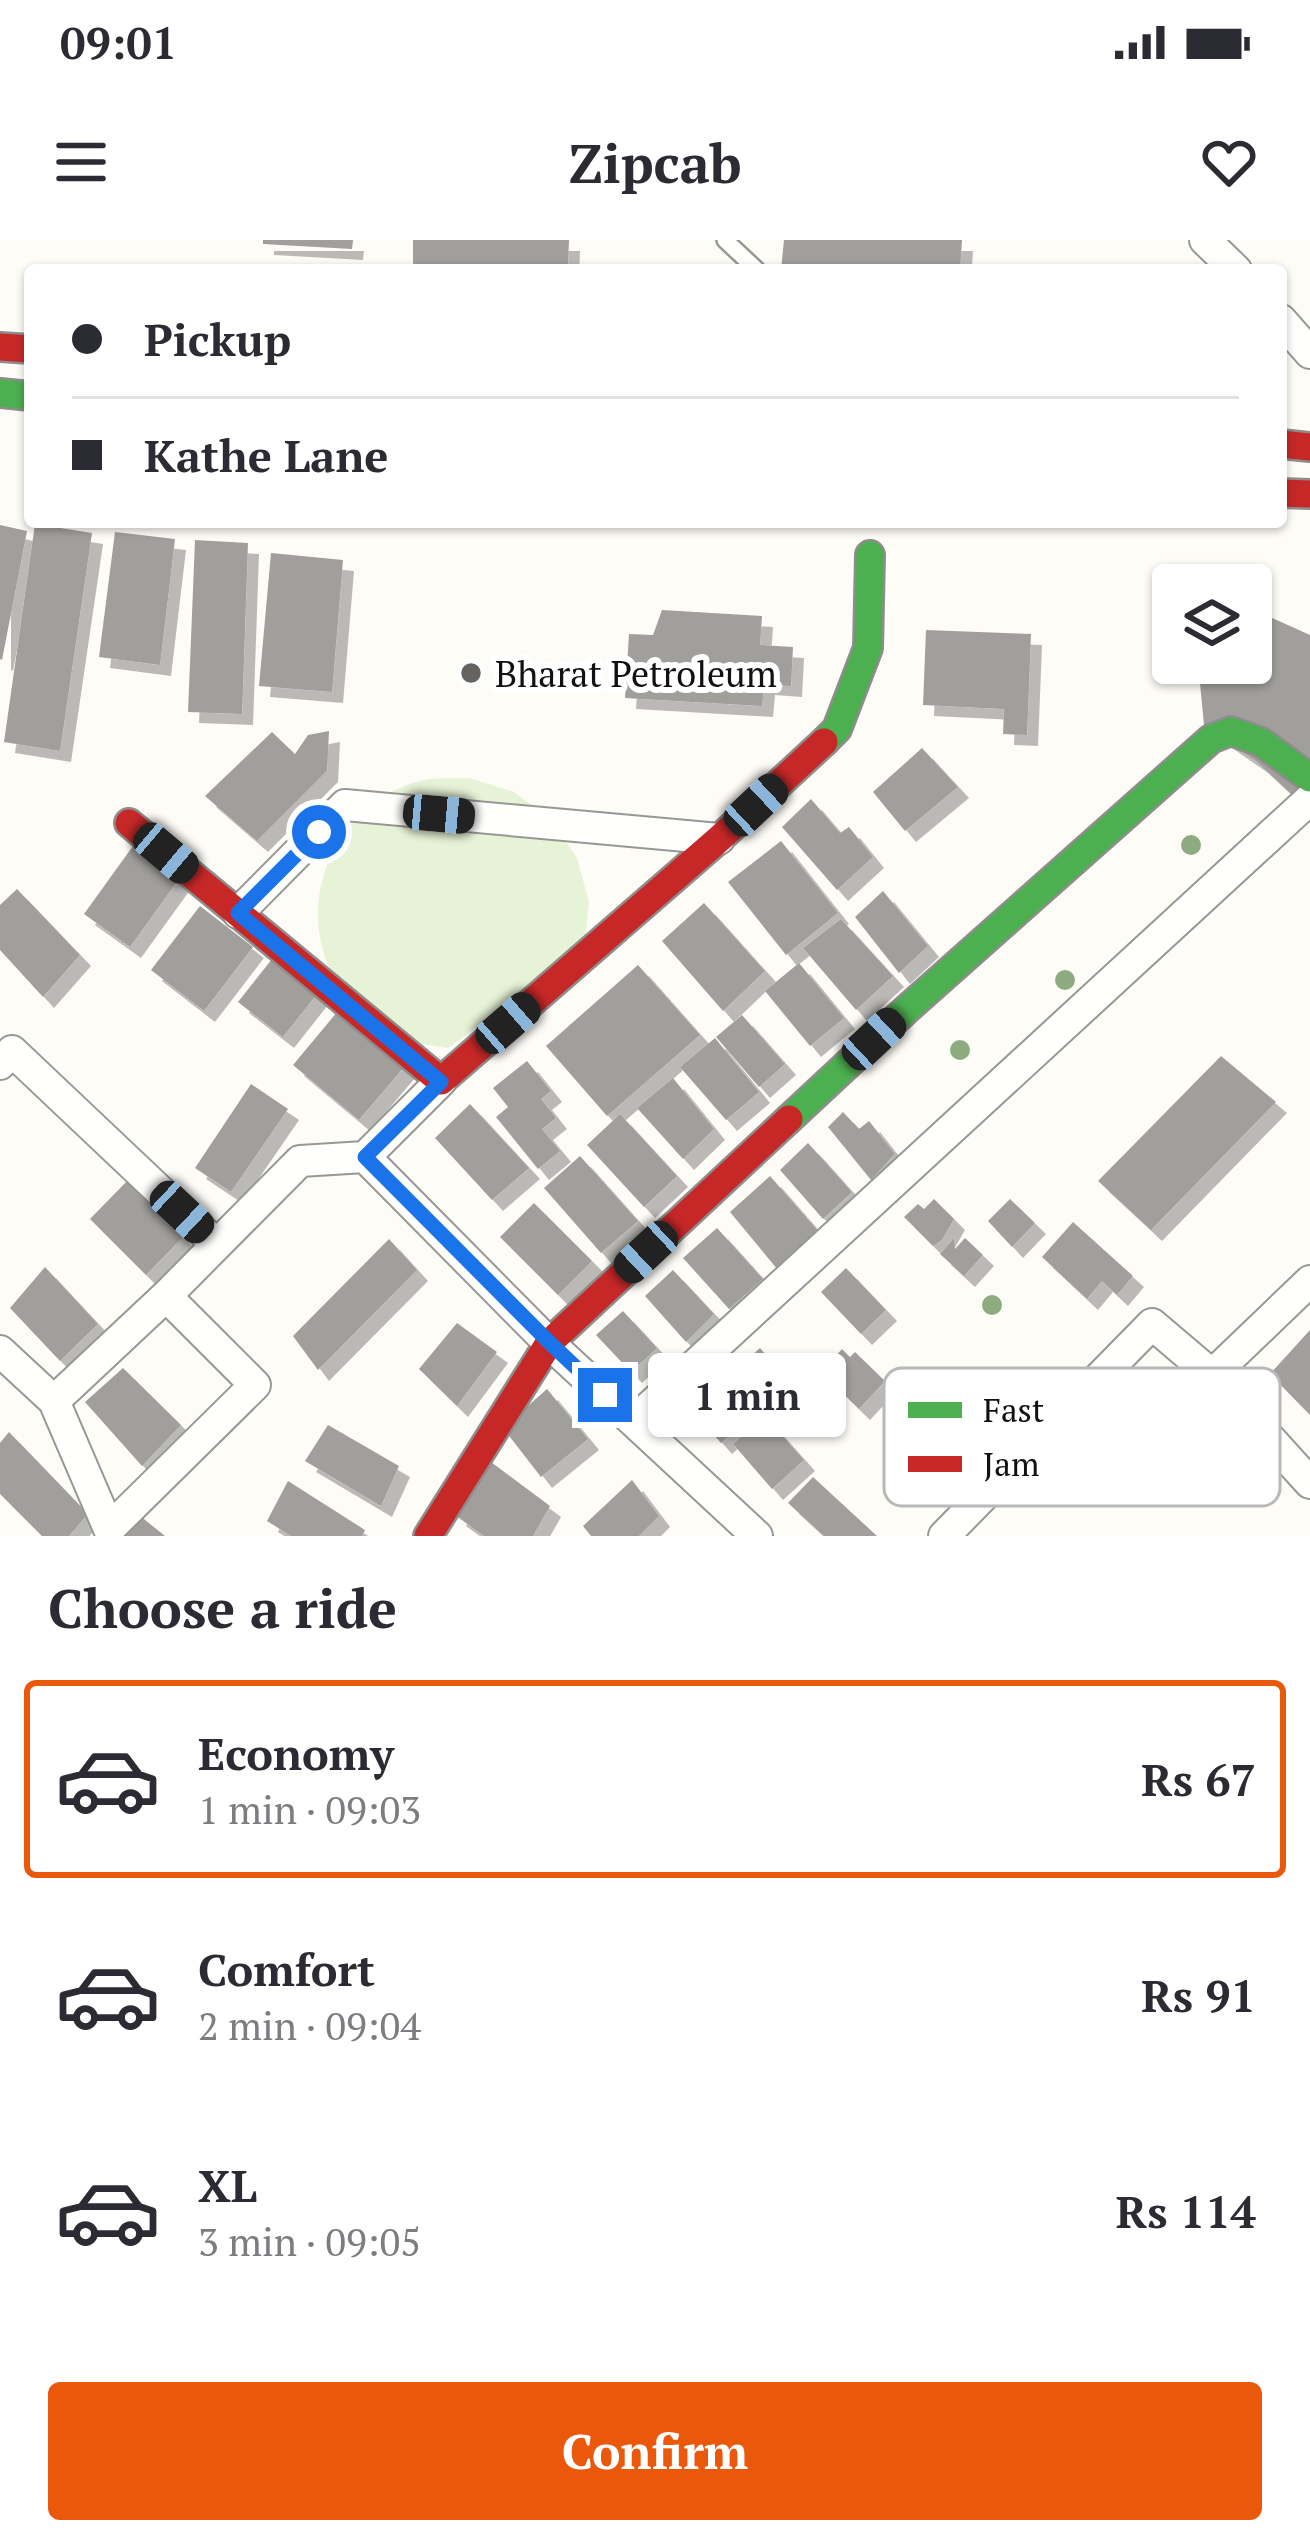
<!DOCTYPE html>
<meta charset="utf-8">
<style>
:root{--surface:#fff;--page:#f2f2f3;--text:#2b2b33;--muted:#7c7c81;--line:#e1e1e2;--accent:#ea580c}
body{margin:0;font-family:"PT Serif",serif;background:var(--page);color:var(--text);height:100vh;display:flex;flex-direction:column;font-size:45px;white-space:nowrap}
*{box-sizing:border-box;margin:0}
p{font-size:39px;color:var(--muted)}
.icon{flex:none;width:66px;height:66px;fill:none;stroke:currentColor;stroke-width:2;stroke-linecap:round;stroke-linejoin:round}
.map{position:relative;height:1296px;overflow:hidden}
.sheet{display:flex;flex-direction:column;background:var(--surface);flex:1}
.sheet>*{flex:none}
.top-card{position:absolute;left:24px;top:24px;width:1263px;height:264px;border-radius:12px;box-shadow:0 3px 9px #0004;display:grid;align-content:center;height:264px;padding:0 48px;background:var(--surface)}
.controls{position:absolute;left:1152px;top:324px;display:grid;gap:24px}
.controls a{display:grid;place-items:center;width:120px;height:120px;border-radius:12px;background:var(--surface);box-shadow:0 3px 9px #0004;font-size:60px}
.end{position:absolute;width:54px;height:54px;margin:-27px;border:15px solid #1a73e8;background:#fff;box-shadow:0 0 0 6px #fff}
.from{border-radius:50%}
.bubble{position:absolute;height:84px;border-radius:12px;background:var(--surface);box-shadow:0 3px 9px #0004;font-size:39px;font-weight:800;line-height:84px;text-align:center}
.car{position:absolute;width:36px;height:72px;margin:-36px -18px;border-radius:15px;box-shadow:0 0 9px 3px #0007;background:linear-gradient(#222 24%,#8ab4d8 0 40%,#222 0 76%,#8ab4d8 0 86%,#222 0)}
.top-card b{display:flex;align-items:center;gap:42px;height:114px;font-size:45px}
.top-card b+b{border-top:3px solid var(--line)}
.top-card i{width:30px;height:30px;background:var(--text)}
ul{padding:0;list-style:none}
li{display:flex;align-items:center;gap:36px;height:198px;margin:0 24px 18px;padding:0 24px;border:6px solid transparent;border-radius:12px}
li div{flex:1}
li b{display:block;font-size:45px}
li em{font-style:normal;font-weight:800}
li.active{border-color:var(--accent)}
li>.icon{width:108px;height:108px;stroke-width:1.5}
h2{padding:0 48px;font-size:54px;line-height:144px}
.action{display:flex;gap:24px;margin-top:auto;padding:24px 48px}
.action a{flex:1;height:138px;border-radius:12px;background:var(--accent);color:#fff;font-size:48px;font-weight:800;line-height:138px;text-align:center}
.status{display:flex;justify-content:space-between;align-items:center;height:84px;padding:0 60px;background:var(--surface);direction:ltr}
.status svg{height:33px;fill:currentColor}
header{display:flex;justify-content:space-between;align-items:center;height:156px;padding:0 48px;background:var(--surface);font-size:54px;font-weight:800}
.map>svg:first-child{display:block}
</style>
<div class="status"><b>09:01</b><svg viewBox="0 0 49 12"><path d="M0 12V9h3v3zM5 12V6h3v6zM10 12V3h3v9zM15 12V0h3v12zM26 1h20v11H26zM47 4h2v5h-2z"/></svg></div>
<header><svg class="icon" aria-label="menu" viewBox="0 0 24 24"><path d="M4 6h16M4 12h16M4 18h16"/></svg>Zipcab<svg class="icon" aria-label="heart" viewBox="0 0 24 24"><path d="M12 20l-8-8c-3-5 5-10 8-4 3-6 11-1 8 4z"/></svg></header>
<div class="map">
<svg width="1310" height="1296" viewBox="0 0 1310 1296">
<defs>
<filter id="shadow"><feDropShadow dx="11" dy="11" stdDeviation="0" flood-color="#0004"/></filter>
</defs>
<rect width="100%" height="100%" fill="#fdfcf7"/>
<!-- green -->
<path fill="#e7f3d7" d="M470 538 514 552 551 580 577 618 589 662 584 708 448 808C434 805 415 805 403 798 390 790 346 757 339 745 288 668 335 560 424 540 438 537 456 539 470 538Z"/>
<!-- building -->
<path fill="#a19f9c" filter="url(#shadow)" d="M263 0H353L352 9 263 4Z
M413 0H569L568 26 413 24Z
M784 0H962L960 30H781Z
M35 284 92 293 60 511 4 502Z
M0 285 27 291 2 420 0 419Z
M115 292 175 299 160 425 99 417Z
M195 300 248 303 242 474 188 472Z
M271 313 343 320 332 452 259 446Z
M662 370 762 376 760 405 793 407 791 446 764 444 762 466 625 458 629 394 653 395Z
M1251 372H1259L1310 395V560L1303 565 1257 522 1204 485 1198 423H1251Z
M926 390 1031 394 1027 495 1003 494 1004 469 923 465Z
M329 491 327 531 257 601 205 556 272 492 295 514 308 495Z
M922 508 958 547 905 591 873 552Z
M811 559 840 593 849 587 873 617 837 650 782 587Z
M781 601 838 673 786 715 728 642Z
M133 606 179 639 130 707 84 674Z
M17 649 80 715 43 757 0 710V665Z
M883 651 928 706 899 733 855 677Z
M704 663 765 731 723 771 662 701Z
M200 666 253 707 204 771 151 730Z
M841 679 893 736 856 770 803 708Z
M272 719 317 754 283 797 238 762Z
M799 723 844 778 810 806 765 751Z
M638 725 700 795 607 876 546 806Z
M338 771 404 827 359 880 293 825Z
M742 775 785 824 759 847 716 797Z
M715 798 759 852 726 880 680 827Z
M1221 816 1276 862 1151 990 1098 941Z
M527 821 551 851 541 859 556 878 542 889 560 911 538 929 496 877 508 867 493 848Z
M673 838 714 889 683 919 637 868Z
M251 844 288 869 231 952 195 928Z
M470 864 529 928 492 960 435 898Z
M843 872 859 889 869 881 895 914 871 940 828 887Z
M620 874 677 936 644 967 587 905Z
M808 903 852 952 823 979 780 930Z
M580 916 638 981 601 1013 544 948Z
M770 936 819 992 778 1030 730 972Z
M129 939 183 997 146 1035 90 979Z
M934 959 954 979 942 1000 933 1006 904 977 918 964 924 969Z
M1010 959 1035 983 1012 1007 988 981Z
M534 963 592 1021 558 1055 500 997Z
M1073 982 1133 1036 1117 1055 1102 1041 1087 1059 1042 1017Z
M717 988 763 1039 729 1069 683 1018Z
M954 998 955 1009 965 998 983 1015 964 1036 940 1014Z
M389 999 417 1030 318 1130 293 1096Z
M45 1027 98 1084 60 1121 10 1068Z
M846 1028 886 1070 861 1094 821 1052Z
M673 1030 714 1074 686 1102 645 1056Z
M623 1071 657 1108 631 1132 596 1095Z
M457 1083 497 1112 457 1166 419 1129Z
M1310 1090V1175L1270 1134Z
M760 1108 794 1146 766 1171 756 1161 747 1168 753 1175 721 1203 697 1176 745 1133 740 1126Z
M842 1109 850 1117 855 1112 885 1141 859 1169 821 1132Z
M123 1128 181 1185 142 1226 85 1162Z
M547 1149 588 1199 541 1237 503 1188Z
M765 1176 804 1220 772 1249 733 1204Z
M328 1185 399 1226 381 1266 305 1221Z
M9 1192 88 1274 69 1296H42L0 1254V1203Z
M487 1219 550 1266 533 1296H484L455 1275Z
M813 1237 877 1296H824L788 1263Z
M632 1240 659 1276 639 1296H591L583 1286Z
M288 1241 365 1290 362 1296H291L267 1281Z
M139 1275 165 1296H125Z"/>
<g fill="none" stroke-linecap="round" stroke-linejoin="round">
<defs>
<path id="lane" d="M725 0 757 30"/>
<path id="street" d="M1205 0 1236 30
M1281 80 1310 113
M238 673 345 565 719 599
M0 824 12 811 216 1004
M365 917 549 1103 757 1296
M0 1111 54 1161 166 1056 300 921 365 917 441 841
M1212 1135 1310 1243
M54 1161 109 1289 255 1145 166 1056
M634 1181 1310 559
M944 1296 1152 1084 1212 1135 1310 1041"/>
<path id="fast" d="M0 153 30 156
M824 502 837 489 868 408 870 315
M789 879 907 769 1211 499 1231 491 1261 502 1310 538"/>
<path id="jam" d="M0 107 30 109
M1281 204 1310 207
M1281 253 1310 254
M129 583 441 841 719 599 824 502
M428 1296 549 1103 789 879"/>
</defs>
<!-- lane casing -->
<use href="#lane" stroke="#979795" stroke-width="20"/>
<!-- street casing -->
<use href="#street" stroke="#979795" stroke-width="34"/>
<!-- fast casing -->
<use href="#fast" stroke="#8e8d8b" stroke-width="32"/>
<!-- jam casing -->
<use href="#jam" stroke="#8e8d8b" stroke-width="32"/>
<!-- lane -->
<use href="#lane" stroke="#fffffe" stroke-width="15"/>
<!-- street -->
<use href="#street" stroke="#fffffe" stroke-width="30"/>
<!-- fast -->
<use href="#fast" stroke="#4caf50" stroke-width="27"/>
<!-- jam -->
<use href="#jam" stroke="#c62828" stroke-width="27"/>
</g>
<!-- trees -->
<g fill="#8cac80">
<circle cx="1191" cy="605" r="10"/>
<circle cx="1065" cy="740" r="10"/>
<circle cx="960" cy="810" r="10"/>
<circle cx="992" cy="1065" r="10"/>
</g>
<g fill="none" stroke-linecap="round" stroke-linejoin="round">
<!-- route -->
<path stroke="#1a73e8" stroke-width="15" d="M319 592 238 673 441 842 365 917 549 1102 605 1155"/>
</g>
<!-- markers -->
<circle fill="#646362" stroke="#fff" stroke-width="4.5" cx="471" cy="433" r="12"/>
<g text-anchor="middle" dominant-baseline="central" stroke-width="12" stroke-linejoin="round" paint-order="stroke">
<!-- poi labels -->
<g font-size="36" fill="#111" stroke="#fff" text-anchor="start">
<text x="495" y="433">Bharat Petroleum</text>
</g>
</g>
<!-- legend -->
<rect x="884" y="1128" width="396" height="138" rx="18" fill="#fff" stroke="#b8b8b8" stroke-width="3"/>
<rect x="908" y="1162" width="54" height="16" fill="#4caf50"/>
<rect x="908" y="1216" width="54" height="16" fill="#c62828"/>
<g font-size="33" fill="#111">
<text x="983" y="1182">Fast</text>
<text x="983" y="1236">Jam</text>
</g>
</svg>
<div class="controls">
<a><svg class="icon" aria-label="layers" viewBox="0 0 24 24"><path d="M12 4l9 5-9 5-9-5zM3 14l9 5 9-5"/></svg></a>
</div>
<i class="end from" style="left:319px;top:592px"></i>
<i class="end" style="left:605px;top:1155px"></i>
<div class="bubble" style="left:648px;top:1113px;width:198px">1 min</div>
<i class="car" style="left:756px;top:565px;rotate:47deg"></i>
<i class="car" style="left:439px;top:574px;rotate:95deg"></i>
<i class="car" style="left:166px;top:613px;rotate:130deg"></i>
<i class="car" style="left:508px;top:783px;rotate:49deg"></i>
<i class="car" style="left:874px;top:799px;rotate:47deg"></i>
<i class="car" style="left:182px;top:972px;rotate:133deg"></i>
<i class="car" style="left:646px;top:1012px;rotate:227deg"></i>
<div class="top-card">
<b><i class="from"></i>Pickup</b>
<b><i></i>Kathe Lane</b>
</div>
</div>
<section class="sheet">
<h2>Choose a ride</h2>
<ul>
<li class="active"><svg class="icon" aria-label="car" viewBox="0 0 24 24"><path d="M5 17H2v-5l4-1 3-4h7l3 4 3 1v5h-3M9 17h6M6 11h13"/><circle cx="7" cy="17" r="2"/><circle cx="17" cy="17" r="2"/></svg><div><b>Economy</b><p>1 min · 09:03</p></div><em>Rs 67</em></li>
<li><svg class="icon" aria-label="car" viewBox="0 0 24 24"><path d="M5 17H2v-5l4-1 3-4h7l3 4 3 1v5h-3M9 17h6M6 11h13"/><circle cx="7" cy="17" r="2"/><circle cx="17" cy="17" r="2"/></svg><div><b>Comfort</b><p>2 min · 09:04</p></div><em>Rs 91</em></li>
<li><svg class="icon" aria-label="car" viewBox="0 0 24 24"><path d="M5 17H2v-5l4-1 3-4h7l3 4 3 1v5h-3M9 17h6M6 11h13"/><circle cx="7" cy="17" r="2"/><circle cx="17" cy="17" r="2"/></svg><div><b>XL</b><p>3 min · 09:05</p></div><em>Rs 114</em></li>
</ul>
<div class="action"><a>Confirm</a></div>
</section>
